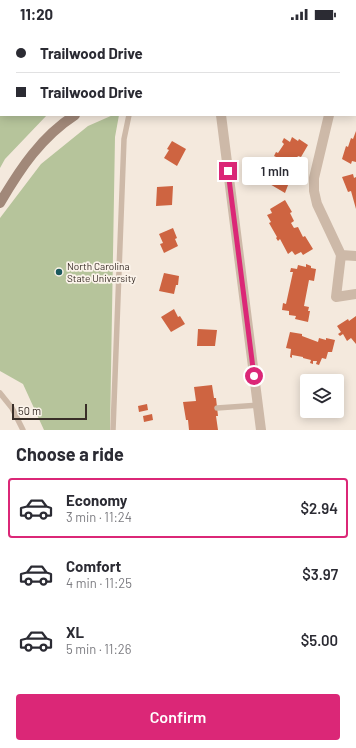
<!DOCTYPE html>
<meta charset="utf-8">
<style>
:root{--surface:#fff;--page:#f7f7f7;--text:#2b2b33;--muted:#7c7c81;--line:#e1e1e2;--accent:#db2777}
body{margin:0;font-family:Barlow,sans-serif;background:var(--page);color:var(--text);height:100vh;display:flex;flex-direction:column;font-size:15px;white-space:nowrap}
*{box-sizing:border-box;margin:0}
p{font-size:13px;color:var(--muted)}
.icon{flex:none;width:22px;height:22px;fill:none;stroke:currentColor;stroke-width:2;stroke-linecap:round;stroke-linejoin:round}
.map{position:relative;height:402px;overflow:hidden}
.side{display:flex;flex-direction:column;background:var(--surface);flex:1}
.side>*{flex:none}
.banner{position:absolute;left:0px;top:0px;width:356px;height:88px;box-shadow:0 2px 10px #0003;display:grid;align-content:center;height:88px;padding:0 16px;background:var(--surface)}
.fabs{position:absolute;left:300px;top:346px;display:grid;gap:8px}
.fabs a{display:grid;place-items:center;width:44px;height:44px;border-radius:4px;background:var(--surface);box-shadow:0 2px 10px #0003;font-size:20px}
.scale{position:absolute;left:12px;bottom:10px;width:75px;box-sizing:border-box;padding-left:4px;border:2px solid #392e28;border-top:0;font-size:11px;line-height:14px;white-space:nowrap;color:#392e28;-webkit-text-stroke:3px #fbf3ea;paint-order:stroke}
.end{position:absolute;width:18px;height:18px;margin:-9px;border:5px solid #db2777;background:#fff;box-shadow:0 0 0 2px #fff}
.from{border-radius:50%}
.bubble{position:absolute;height:28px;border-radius:4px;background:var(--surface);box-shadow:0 2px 10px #0003;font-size:13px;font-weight:600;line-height:28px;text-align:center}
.banner b{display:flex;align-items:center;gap:14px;height:38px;font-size:15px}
.banner b+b{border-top:1px solid var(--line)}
.banner i{width:10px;height:10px;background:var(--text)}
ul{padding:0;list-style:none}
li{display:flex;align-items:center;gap:12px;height:60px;margin:0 8px 6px;padding:0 8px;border:2px solid transparent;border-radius:4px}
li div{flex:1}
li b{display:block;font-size:15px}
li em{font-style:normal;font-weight:600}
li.active{border-color:var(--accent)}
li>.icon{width:36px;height:36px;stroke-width:1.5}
h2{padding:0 16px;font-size:18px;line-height:48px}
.button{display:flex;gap:8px;margin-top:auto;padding:8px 16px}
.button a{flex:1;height:46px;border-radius:4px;background:var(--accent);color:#fff;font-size:16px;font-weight:600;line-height:46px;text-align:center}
.status{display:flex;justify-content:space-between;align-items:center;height:28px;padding:0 20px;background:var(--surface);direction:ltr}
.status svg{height:11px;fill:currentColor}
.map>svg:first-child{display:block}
</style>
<div class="status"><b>11:20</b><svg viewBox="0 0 49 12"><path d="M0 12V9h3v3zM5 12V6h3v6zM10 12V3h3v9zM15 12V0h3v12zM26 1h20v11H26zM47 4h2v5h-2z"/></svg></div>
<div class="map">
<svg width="356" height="402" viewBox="0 0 356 402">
<rect width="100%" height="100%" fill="#f4e9dd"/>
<!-- green -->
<path fill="#b6c49b" d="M0 0H181V1H1V87H47L5 131 0 140Z
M113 87H119L115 109 110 402H44L23 356 0 343V190L41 136 88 98Z"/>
<!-- building -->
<path fill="#ce6441" d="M356 103V134L352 133 351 136 342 131 346 118 348 119 351 110 353 111Z
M292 109 298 113 299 111 308 117 301 129 298 128 294 135 292 134 289 140 292 142 287 150 290 152 285 165 268 155 270 151 264 147 267 142 269 143 276 129 274 128 276 124 278 125 284 116 282 114 284 110 290 114Z
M172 113 186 121 177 138 164 130 169 122 167 121Z
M353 146 354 150 356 149V181L351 163 348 164 342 149Z
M173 158 172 177 156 178 157 159Z
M285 172 292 184 290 185 294 193 291 195 294 200 298 199 303 209 305 208 313 221 303 227 301 224 295 227 292 223 288 226 280 211 278 213 276 210 277 209 269 195 271 194 267 187 272 185 270 181Z
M173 200 177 210 175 211 178 218 164 225 160 216 163 215 159 206Z
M306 236 311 238V240L316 241 314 253 309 252 304 278 309 279 308 283H310L308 294 295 291 296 288 289 287V283L282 282 283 275 286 276 293 244H290L291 240 297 241 298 237 306 239Z
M164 245 179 248 178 257H176L174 266 159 263Z
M174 281 178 289 180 288 185 296 171 304 161 289Z
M356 288V316L351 310 347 313 343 306 340 308 338 306 341 304 337 298 348 291 349 293Z
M198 301 217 302 215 318H197Z
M290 304 302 306V308L318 314 319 310 326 312V310L335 312 332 324H328L326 331 322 330 319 337 316 336 317 333H313V336L310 335 311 332 303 330V329L292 327V330L290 329 291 321 286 320Z
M212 357 214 370H216L218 388H216L218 402H189L188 392H186L183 374 196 373 194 359Z
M147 376 148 382 139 384 138 378Z
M152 386 153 392 144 394 143 388Z"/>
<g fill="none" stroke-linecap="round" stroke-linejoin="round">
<!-- service -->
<path stroke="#cdb9a8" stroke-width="5.5" d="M0 365 12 380 23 402
M217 380 258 377
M113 402 124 111 129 87"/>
<!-- minor -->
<path stroke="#cdb9a8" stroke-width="10" d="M329 87 314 150V163L317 176 341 227 336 269 356 266
M341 227 356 228"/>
<!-- tertiary -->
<path stroke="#cdb9a8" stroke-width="10" d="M209 0V1
M221 87 261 402"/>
<!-- secondary -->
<path stroke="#a18879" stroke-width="10" d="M355 42H356
M0 175C20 141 41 109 75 87"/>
</g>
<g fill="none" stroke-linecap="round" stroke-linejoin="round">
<!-- route -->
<path stroke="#db2777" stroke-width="5" d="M228 143 254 348"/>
</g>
<!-- markers -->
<circle fill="#1b595e" stroke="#fbf3ea" stroke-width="1.5" cx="59" cy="244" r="4"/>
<g text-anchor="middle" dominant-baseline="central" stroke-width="3.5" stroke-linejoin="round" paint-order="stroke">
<!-- poi labels -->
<g font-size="10" fill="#392e28" stroke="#fbf3ea" text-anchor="start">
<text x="67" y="238">North Carolina<tspan x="67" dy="12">State University</tspan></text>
</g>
</g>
</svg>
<div class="fabs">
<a><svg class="icon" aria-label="layers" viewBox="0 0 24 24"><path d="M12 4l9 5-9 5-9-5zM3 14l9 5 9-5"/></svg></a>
</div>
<div class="scale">50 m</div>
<i class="end from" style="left:254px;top:348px"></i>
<i class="end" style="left:228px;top:143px"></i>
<div class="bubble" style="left:242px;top:129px;width:66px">1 min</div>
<div class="banner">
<b><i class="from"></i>Trailwood Drive</b>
<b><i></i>Trailwood Drive</b>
</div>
</div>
<section class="side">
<h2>Choose a ride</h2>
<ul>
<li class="active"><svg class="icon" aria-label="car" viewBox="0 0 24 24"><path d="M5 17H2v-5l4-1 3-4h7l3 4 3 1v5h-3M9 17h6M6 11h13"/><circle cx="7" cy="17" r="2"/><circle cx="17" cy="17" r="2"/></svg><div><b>Economy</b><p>3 min · 11:24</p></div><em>$2.94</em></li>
<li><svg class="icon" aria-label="car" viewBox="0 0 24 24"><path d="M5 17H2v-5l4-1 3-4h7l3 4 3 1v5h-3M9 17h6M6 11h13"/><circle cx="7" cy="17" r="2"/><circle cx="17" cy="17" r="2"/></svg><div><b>Comfort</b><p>4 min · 11:25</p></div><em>$3.97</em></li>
<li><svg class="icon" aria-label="car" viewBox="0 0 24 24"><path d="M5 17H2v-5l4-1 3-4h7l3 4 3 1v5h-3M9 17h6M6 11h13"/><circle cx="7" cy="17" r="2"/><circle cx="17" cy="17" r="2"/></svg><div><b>XL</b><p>5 min · 11:26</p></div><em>$5.00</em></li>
</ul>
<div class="button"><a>Confirm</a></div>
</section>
